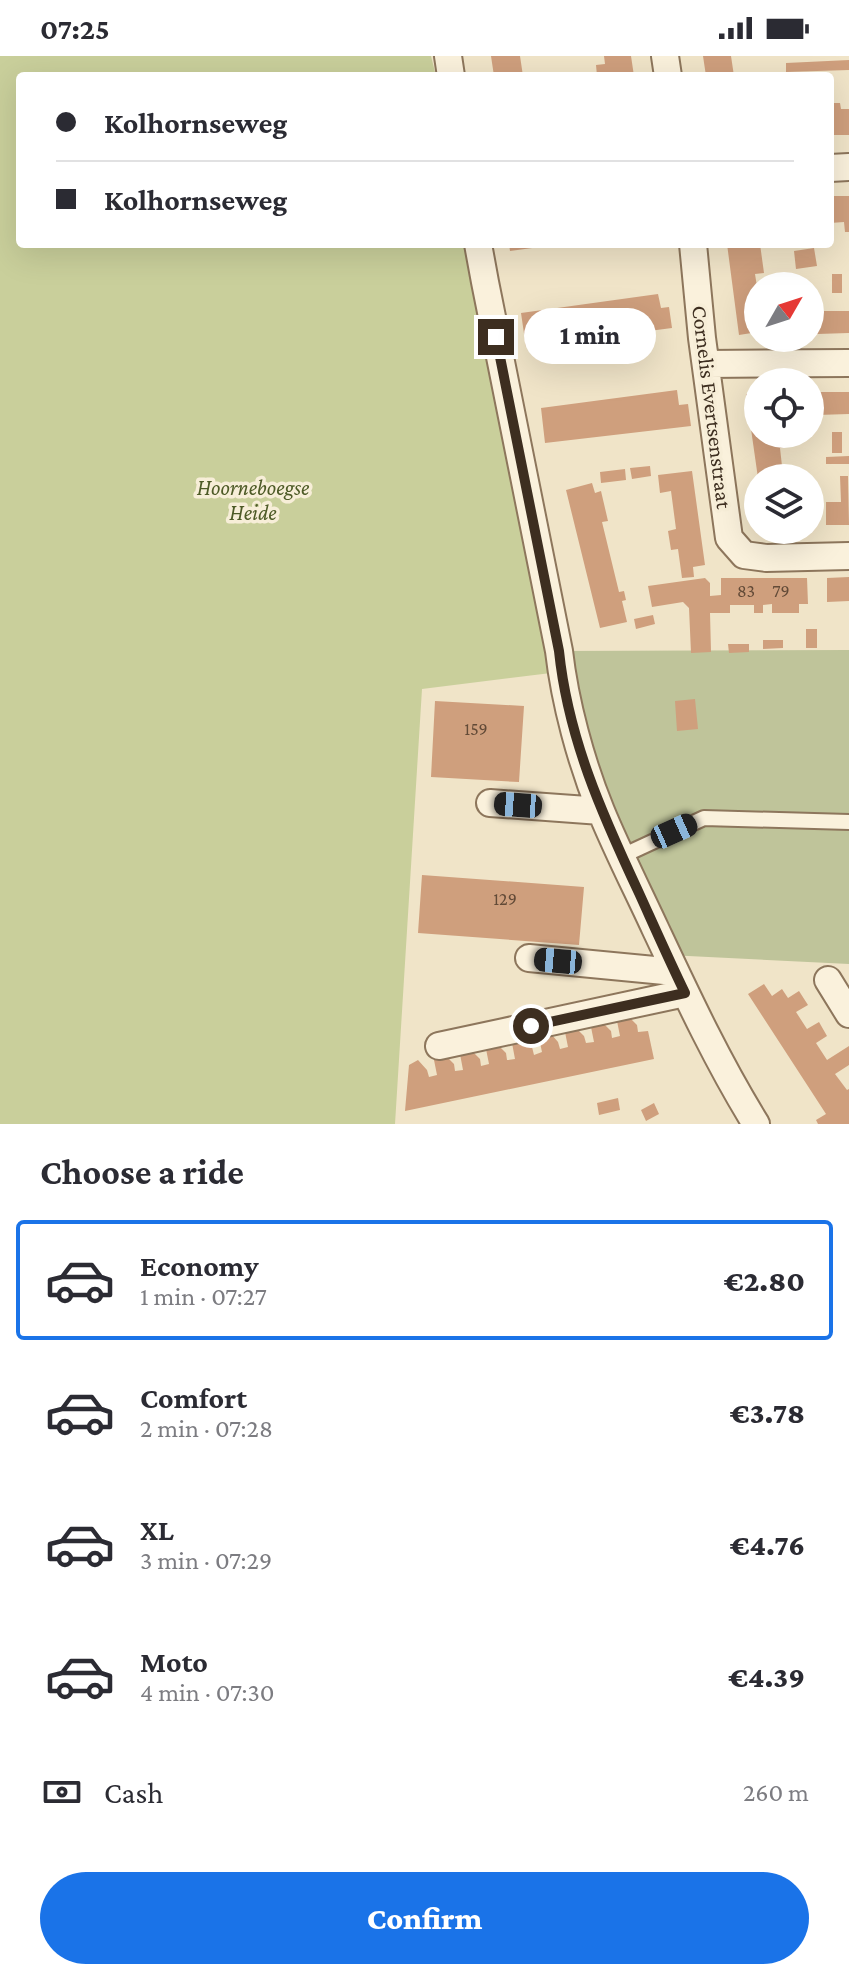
<!DOCTYPE html>
<meta charset="utf-8">
<style>
:root{--surface:#fff;--page:#f7f7f7;--text:#2b2b33;--muted:#7c7c81;--line:#e1e1e2;--accent:#1a73e8}
body{margin:0;font-family:"Crimson Pro",serif;background:var(--page);color:var(--text);height:100vh;display:flex;flex-direction:column;font-size:30px;white-space:nowrap}
*{box-sizing:border-box;margin:0}
p{font-size:26px;color:var(--muted)}
.icon{flex:none;width:44px;height:44px;fill:none;stroke:currentColor;stroke-width:2;stroke-linecap:round;stroke-linejoin:round}
.map{position:relative;height:1068px;overflow:hidden}
.drawer{display:flex;flex-direction:column;background:var(--surface);flex:1}
.drawer>*{flex:none}
.guide{position:absolute;left:16px;top:16px;width:818px;height:176px;border-radius:8px;box-shadow:0 8px 32px #0002;display:grid;align-content:center;height:176px;padding:0 40px;background:var(--surface)}
.needle{width:52px;rotate:51deg}
.fabs{position:absolute;left:744px;top:216px;display:grid;gap:16px}
.fabs a{display:grid;place-items:center;width:80px;height:80px;border-radius:50%;background:var(--surface);box-shadow:0 8px 32px #0002;font-size:40px}
.end{position:absolute;width:36px;height:36px;margin:-18px;border:10px solid #3d2e20;background:#fff;box-shadow:0 0 0 4px #fff}
.from{border-radius:50%}
.bubble{position:absolute;height:56px;border-radius:28px;background:var(--surface);box-shadow:0 8px 32px #0002;font-size:26px;font-weight:800;line-height:56px;text-align:center}
.car{position:absolute;width:24px;height:48px;margin:-24px -12px;border-radius:10px;box-shadow:0 0 6px 2px #0007;background:linear-gradient(#222 24%,#8ab4d8 0 40%,#222 0 76%,#8ab4d8 0 86%,#222 0)}
.guide b{display:flex;align-items:center;gap:28px;height:76px;font-size:30px}
.guide b+b{border-top:2px solid var(--line)}
.guide i{width:20px;height:20px;background:var(--text)}
ul{padding:0;list-style:none}
li{display:flex;align-items:center;gap:24px;height:120px;margin:0 16px 12px;padding:0 24px;border:4px solid transparent;border-radius:8px}
li div{flex:1}
li b{display:block;font-size:30px}
li em{font-style:normal;font-weight:800}
li.active{border-color:var(--accent)}
li>.icon{width:72px;height:72px;stroke-width:1.5}
h2{padding:0 40px;font-size:36px;line-height:96px}
.pay{display:flex;align-items:center;gap:20px;height:88px;padding:0 40px;font-size:30px}
.pay p{margin-inline-start:auto}
.cta{display:flex;gap:16px;margin-top:auto;padding:16px 40px}
.cta a{flex:1;height:92px;border-radius:48px;background:var(--accent);color:#fff;font-size:32px;font-weight:800;line-height:92px;text-align:center}
.status{display:flex;justify-content:space-between;align-items:center;height:56px;padding:0 40px;background:var(--surface);direction:ltr}
.status svg{height:22px;fill:currentColor}
.map>svg:first-child{display:block}
</style>
<div class="status"><b>07:25</b><svg viewBox="0 0 49 12"><path d="M0 12V9h3v3zM5 12V6h3v6zM10 12V3h3v9zM15 12V0h3v12zM26 1h20v11H26zM47 4h2v5h-2z"/></svg></div>
<div class="map">
<svg width="849" height="1068" viewBox="0 0 849 1068">
<rect width="100%" height="100%" fill="#f0e4c8"/>
<!-- green -->
<path fill="#c9cf9b" d="M0 0H431L436 20H20V188H468L551 617 422 633 395 1068H0Z"/>
<!-- cemetery -->
<path fill="#bfc49a" d="M849 594V908L668 899 622 800 559 595Z"/>
<!-- building -->
<path fill="#cf9f7d" d="M491 0H520L523 20H494Z
M604 0H631L634 20H597L596 9 605 8Z
M703 0H731L734 20H706Z
M849 4V14L786 16V7Z
M830 47H840L841 53H849V79H830Z
M830 140H849V176H845L844 166 830 167Z
M509 188H547V190L510 195Z
M727 188H760L764 217 755 218 758 237V276L739 279Z
M814 192 817 210 796 213 794 195Z
M832 218H842V237H832Z
M658 238 661 252 669 251 672 272 526 291 521 257Z
M817 255H849V277L817 278Z
M677 334 679 349 688 348 691 370 545 387 541 352Z
M758 336V378H784L786 391 780 392 782 410 788 409 789 422H758L746 338Z
M817 336H849V358L817 359Z
M832 376H842V397H832Z
M849 400V408H826V401Z
M650 410 651 420 632 423 630 412Z
M625 413 626 424 601 427 600 416Z
M692 415 705 509 693 511 694 521 682 522 678 493 671 494 668 475 676 473 671 435 660 437 658 419Z
M840 420H848L849 469H826V446H841Z
M592 427 595 437 601 435 608 465 602 466 619 536 624 535 626 544 622 545 627 566 600 572 566 434Z
M849 521V545L827 546V522Z
M705 522 710 527V540L721 539V522H807L808 548H799V557H772V548L763 549V557H754V549H730V557H710L711 596 691 597 689 552 683 546 652 551 648 530Z
M653 559 655 568 636 573 634 563Z
M806 573H817V592H806Z
M763 584H783V592L763 593Z
M728 588H749V596L729 597Z
M695 643 698 673 677 675 675 645Z
M435 645 524 650 519 726 431 721Z
M422 819 584 831 579 889 418 877Z
M764 928 772 940 782 933 788 942 799 935 808 949 796 956 807 973 819 966 827 980 816 987 827 1004 849 990V1009L835 1018 847 1034 849 1033V1068H818L816 1064 826 1058 748 938Z
M627 959 637 969 638 976 648 975 654 1003 405 1055 409 1009 418 1004 427 1014 429 1021 437 1019 434 1004 444 998 454 1008 455 1015 463 1014 460 998 470 993 480 1003 481 1010 489 1008 486 993 499 990 506 997 507 1004 515 1003 512 987 522 982 532 991 534 999 542 996 539 982 552 979 558 986 560 993 568 991 565 976 575 971 584 980 586 987 594 986 591 971 601 965 611 975 612 982 620 980 617 965Z
M618 1042 620 1054 599 1059 597 1047Z
M654 1047 659 1058 646 1065 641 1054Z"/>
<g fill="none" stroke-linecap="round" stroke-linejoin="round">
<defs>
<path id="lane" d="M622 800 704 762 849 766"/>
<path id="street" d="M448 0 451 20
M665 0 668 20
M830 112 849 111
M478 188 485 226 559 595C565 647 581 706 601 755 617 794 637 833 655 872 686 938 717 1005 756 1068
M693 188 702 282 729 482 744 499 766 502 849 500
M706 308 849 307
M490 747 601 755
M529 902 675 916
M828 924 849 958
M439 990 685 937"/>
</defs>
<!-- lane casing -->
<use href="#lane" stroke="#8d765c" stroke-width="18"/>
<!-- street casing -->
<use href="#street" stroke="#8d765c" stroke-width="30"/>
<!-- lane -->
<use href="#lane" stroke="#faf1dc" stroke-width="14"/>
<!-- street -->
<use href="#street" stroke="#faf1dc" stroke-width="26"/>
</g>
<g fill="none" stroke-linecap="round" stroke-linejoin="round">
<!-- route -->
<path stroke="#3d2e20" stroke-width="10" d="M496 281 559 595C568 682 602 758 639 837 654 870 669 904 685 937L531 970"/>
</g>
<g text-anchor="middle" dominant-baseline="central" stroke-width="7" stroke-linejoin="round" paint-order="stroke">
<!-- number labels -->
<g font-size="18" fill="#624a37">
<text x="746" y="535">83</text>
<text x="781" y="535">79</text>
<text x="476" y="673">159</text>
<text x="505" y="843">129</text>
</g>
<!-- street labels -->
<g font-size="22" fill="#3d2e20" stroke="#f7eed8">
<text transform="translate(712 351) rotate(83)">Cornelis Evertsenstraat</text>
</g>
<!-- park labels -->
<g font-size="22" font-style="italic" fill="#4d5a26" stroke="#f7eed8">
<text x="253" y="431">Hoorneboegse<tspan x="253" dy="25">Heide</tspan></text>
</g>
</g>
</svg>
<div class="fabs">
<a><svg class="needle" viewBox="-14 -14 28 28"><path d="M0-13l5 13h-10z" fill="#e53935"/><path d="M0 13l5-13h-10z" fill="#7c7c81"/></svg></a>
<a><svg class="icon" aria-label="locate" viewBox="0 0 24 24"><circle cx="12" cy="12" r="6"/><path d="M12 2v4M12 18v4M2 12h4M18 12h4"/></svg></a>
<a><svg class="icon" aria-label="layers" viewBox="0 0 24 24"><path d="M12 4l9 5-9 5-9-5zM3 14l9 5 9-5"/></svg></a>
</div>
<i class="end from" style="left:531px;top:970px"></i>
<i class="end" style="left:496px;top:281px"></i>
<div class="bubble" style="left:524px;top:252px;width:132px">1 min</div>
<i class="car" style="left:518px;top:749px;rotate:274deg"></i>
<i class="car" style="left:674px;top:775px;rotate:66deg"></i>
<i class="car" style="left:558px;top:905px;rotate:275deg"></i>
<div class="guide">
<b><i class="from"></i>Kolhornseweg</b>
<b><i></i>Kolhornseweg</b>
</div>
</div>
<section class="drawer">
<h2>Choose a ride</h2>
<ul>
<li class="active"><svg class="icon" aria-label="car" viewBox="0 0 24 24"><path d="M5 17H2v-5l4-1 3-4h7l3 4 3 1v5h-3M9 17h6M6 11h13"/><circle cx="7" cy="17" r="2"/><circle cx="17" cy="17" r="2"/></svg><div><b>Economy</b><p>1 min · 07:27</p></div><em>€2.80</em></li>
<li><svg class="icon" aria-label="car" viewBox="0 0 24 24"><path d="M5 17H2v-5l4-1 3-4h7l3 4 3 1v5h-3M9 17h6M6 11h13"/><circle cx="7" cy="17" r="2"/><circle cx="17" cy="17" r="2"/></svg><div><b>Comfort</b><p>2 min · 07:28</p></div><em>€3.78</em></li>
<li><svg class="icon" aria-label="car" viewBox="0 0 24 24"><path d="M5 17H2v-5l4-1 3-4h7l3 4 3 1v5h-3M9 17h6M6 11h13"/><circle cx="7" cy="17" r="2"/><circle cx="17" cy="17" r="2"/></svg><div><b>XL</b><p>3 min · 07:29</p></div><em>€4.76</em></li>
<li><svg class="icon" aria-label="car" viewBox="0 0 24 24"><path d="M5 17H2v-5l4-1 3-4h7l3 4 3 1v5h-3M9 17h6M6 11h13"/><circle cx="7" cy="17" r="2"/><circle cx="17" cy="17" r="2"/></svg><div><b>Moto</b><p>4 min · 07:30</p></div><em>€4.39</em></li>
</ul>
<div class="pay"><svg class="icon" aria-label="cash" viewBox="0 0 24 24"><path d="M3 7h18v10H3z"/><circle cx="12" cy="12" r="2"/></svg>Cash<p>260 m</p></div>
<div class="cta"><a>Confirm</a></div>
</section>
